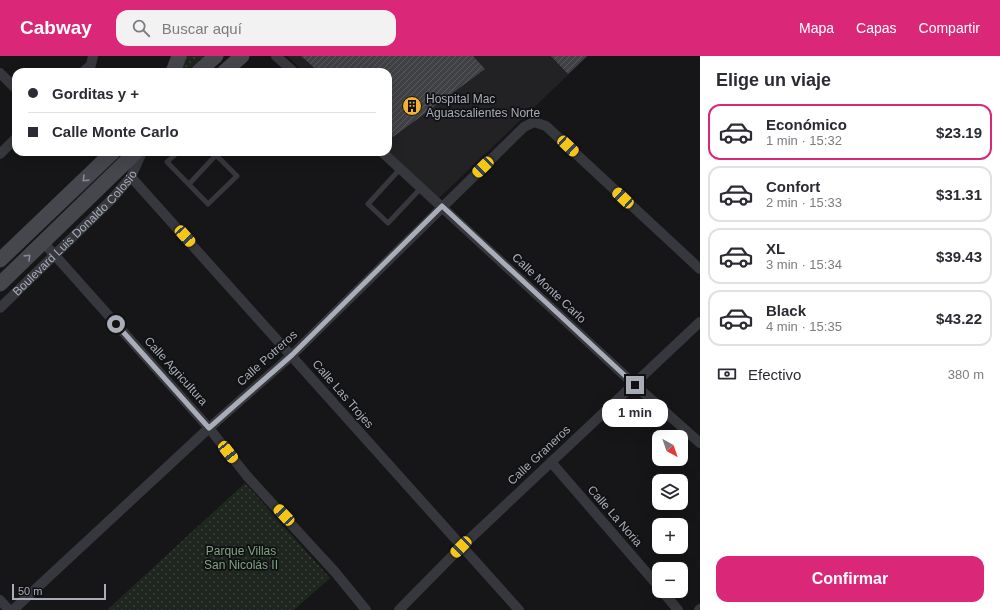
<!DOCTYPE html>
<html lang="es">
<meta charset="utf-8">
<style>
:root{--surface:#fff;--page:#f2f2f3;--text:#2b2b33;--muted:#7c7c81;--line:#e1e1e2;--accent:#db2777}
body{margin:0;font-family:Helvetica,sans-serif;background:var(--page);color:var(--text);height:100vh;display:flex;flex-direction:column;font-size:15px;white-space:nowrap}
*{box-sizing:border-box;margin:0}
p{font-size:13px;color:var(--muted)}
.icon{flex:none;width:22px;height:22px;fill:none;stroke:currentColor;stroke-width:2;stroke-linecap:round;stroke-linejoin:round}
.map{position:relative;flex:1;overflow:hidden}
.panel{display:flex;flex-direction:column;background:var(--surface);width:300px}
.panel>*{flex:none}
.banner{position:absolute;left:12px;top:12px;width:380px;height:88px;border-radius:12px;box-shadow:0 4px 16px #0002;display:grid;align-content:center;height:88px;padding:0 16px;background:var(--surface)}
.needle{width:26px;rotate:140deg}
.tools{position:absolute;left:652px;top:374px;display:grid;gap:8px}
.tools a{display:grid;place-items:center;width:36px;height:36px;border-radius:8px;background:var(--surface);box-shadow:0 4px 16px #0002;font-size:20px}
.scale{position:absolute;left:12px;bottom:10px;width:94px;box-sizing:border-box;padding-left:4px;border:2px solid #a8adb8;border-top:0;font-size:11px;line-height:14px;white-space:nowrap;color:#a8adb8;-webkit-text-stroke:3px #111113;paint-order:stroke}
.end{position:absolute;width:18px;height:18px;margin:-9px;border:5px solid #a8adb8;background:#111;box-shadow:0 0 0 2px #111}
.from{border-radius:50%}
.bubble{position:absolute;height:28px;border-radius:12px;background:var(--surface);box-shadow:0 4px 16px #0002;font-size:13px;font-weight:800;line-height:28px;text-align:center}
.car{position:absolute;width:12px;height:24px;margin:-12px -6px;border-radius:5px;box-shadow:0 0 3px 1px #0007;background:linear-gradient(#f5c518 24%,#345 0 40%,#f5c518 0 76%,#345 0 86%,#f5c518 0)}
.banner b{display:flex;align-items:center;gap:14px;height:38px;font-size:15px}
.banner b+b{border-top:1px solid var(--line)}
.banner i{width:10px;height:10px;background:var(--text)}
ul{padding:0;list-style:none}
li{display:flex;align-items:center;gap:12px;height:56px;margin:0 8px 6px;padding:0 8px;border:2px solid var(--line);border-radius:12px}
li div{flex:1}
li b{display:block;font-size:15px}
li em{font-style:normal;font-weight:800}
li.selected{border-color:var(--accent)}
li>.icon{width:36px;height:36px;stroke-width:1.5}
h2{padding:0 16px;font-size:18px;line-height:48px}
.pay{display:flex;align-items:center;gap:10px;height:44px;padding:0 16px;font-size:15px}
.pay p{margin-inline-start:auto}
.primary-button{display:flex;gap:8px;margin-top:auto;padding:8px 16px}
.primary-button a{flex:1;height:46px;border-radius:12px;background:var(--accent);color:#fff;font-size:16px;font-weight:800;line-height:46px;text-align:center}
header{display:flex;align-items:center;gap:24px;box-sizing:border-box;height:56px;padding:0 20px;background:var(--accent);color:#fff}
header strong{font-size:19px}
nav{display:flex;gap:22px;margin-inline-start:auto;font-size:14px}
.search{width:280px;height:36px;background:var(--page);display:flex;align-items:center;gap:10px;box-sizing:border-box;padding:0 14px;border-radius:12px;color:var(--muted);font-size:15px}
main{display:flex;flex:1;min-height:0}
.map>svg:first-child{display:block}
</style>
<header>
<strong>Cabway</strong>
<div class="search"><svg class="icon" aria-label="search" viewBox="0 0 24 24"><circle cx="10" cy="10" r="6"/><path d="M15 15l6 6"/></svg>Buscar aquí</div>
<nav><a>Mapa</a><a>Capas</a><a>Compartir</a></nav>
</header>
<main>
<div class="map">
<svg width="700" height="554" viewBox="0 0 700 554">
<defs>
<pattern id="park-dots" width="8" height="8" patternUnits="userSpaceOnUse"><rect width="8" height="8" fill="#1e261f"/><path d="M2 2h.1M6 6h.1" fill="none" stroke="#3c433d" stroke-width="1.8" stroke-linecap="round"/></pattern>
<pattern id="building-hatch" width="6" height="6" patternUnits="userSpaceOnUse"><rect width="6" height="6" fill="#404145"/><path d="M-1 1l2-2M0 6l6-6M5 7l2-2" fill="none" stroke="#595a5e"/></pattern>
</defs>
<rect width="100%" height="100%" fill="#161618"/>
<!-- built -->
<path fill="#222225" d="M287 0H588L437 144 388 96V16H304Z"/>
<!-- park -->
<path fill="url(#park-dots)" d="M185 0H204L186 16H177Z
M245 427 330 522 294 554H107Z"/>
<!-- building -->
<path fill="url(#building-hatch)" d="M301 0H473L485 13 393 81 388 77V16H319Z
M551 0H587L568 18Z"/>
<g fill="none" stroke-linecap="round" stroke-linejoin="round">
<!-- lane -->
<path stroke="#37383d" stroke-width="5" d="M178 96 167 106 208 148 237 120 213 96
M400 113 368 148 388 167 421 132
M189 128 217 98"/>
<!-- street -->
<g stroke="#37383d" stroke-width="10">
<path d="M276 0 294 16"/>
<path d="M83 16 91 9 93 0"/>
<path d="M0 17 16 33"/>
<path d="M382 96 635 329 700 387"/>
<path d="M0 98 16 82"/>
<path d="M131 121 519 554"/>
<path d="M43 186 209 372 247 420 335 516 366 554"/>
<path id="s1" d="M0 252 112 143 131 121 142 96"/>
<path d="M551 406 659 531"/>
<path d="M662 535 678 554"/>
<path d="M0 544 9 554"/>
<path d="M13 554 209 372 292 299 524 71 534 66 546 70 700 213"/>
<path d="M399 554 461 491 700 266"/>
<path d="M699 554 700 553"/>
</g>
<!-- secondary -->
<path stroke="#45474d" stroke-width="15" d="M173 16 179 0
M198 16 216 0
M224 16 242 0
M0 204 113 96
M0 228 136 96"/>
</g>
<!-- one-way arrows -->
<defs><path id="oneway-chevron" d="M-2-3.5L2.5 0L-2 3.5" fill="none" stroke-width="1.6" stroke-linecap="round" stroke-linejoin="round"/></defs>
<g stroke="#858993">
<use href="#oneway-chevron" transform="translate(85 123) rotate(136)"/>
<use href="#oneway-chevron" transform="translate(28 201) rotate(-44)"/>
</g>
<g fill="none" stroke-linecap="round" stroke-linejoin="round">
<!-- route -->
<path stroke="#a8adb8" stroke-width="5" d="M116 268 209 372 292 299 442 150 635 329"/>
</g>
<!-- icons -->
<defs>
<symbol id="building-disc" viewBox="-11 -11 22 22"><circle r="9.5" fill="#f2b134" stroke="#111113"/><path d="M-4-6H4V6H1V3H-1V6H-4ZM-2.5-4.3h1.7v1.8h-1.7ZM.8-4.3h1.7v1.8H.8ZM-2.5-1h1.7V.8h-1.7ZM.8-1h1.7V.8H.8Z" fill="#111"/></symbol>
</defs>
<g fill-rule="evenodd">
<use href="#building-disc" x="401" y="39" width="22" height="22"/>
</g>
<g text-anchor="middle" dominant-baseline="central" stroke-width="3.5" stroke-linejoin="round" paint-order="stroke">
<!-- poi labels -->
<g font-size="12" fill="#a8adb8" stroke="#111113" text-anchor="start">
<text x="426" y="43">Hospital Mac<tspan x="426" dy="14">Aguascalientes Norte</tspan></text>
</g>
<!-- street labels -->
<g font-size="12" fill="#a8adb8" stroke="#111113">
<text stroke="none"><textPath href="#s1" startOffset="106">Boulevard Luis Donaldo Colosio</textPath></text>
<text transform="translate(549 232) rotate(43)">Calle Monte Carlo</text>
<text transform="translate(267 302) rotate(-42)">Calle Potreros</text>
<text transform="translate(176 315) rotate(48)">Calle Agricultura</text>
<text transform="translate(343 338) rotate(49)">Calle Las Trojes</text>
<text transform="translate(539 399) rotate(-43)">Calle Graneros</text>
<text transform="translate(615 460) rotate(49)">Calle La Noria</text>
</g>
<!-- park labels -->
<g font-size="12" fill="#7fa381" stroke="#111113">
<text x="241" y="495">Parque Villas<tspan x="241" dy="14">San Nicolás II</tspan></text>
</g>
</g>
</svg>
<div class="tools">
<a><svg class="needle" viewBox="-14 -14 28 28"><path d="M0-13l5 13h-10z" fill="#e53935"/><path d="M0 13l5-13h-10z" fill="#7c7c81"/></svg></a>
<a><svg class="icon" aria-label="layers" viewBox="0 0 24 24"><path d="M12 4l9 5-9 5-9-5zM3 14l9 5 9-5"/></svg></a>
<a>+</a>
<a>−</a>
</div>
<div class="scale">50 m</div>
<i class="end from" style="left:116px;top:268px"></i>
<i class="end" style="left:635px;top:329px"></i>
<div class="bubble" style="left:602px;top:343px;width:66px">1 min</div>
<i class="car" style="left:568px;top:90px;rotate:133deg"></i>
<i class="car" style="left:483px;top:111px;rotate:226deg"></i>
<i class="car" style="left:623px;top:142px;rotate:313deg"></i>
<i class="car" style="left:185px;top:180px;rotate:138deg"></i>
<i class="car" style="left:228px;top:396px;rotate:142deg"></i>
<i class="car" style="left:284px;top:459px;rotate:317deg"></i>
<i class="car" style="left:461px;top:491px;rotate:225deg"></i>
<div class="banner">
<b><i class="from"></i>Gorditas y +</b>
<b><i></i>Calle Monte Carlo</b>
</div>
</div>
<section class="panel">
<h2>Elige un viaje</h2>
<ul>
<li class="selected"><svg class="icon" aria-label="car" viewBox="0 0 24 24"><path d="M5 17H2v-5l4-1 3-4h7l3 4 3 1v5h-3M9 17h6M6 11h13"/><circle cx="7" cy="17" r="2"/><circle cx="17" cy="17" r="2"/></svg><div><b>Económico</b><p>1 min · 15:32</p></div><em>$23.19</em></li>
<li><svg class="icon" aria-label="car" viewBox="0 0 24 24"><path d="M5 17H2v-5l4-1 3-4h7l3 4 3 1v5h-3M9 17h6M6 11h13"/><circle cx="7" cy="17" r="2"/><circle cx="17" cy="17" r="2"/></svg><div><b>Confort</b><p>2 min · 15:33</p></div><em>$31.31</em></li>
<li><svg class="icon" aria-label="car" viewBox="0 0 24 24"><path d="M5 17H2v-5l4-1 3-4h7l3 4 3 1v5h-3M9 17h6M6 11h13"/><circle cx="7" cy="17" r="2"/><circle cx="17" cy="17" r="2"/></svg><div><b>XL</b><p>3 min · 15:34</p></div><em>$39.43</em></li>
<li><svg class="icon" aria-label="car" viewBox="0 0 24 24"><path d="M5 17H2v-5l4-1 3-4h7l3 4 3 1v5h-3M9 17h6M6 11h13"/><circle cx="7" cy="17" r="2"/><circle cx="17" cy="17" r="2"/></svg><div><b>Black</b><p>4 min · 15:35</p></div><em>$43.22</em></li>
</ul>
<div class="pay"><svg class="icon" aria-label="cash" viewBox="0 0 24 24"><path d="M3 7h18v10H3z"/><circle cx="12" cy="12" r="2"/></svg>Efectivo<p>380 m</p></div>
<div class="primary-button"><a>Confirmar</a></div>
</section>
</main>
